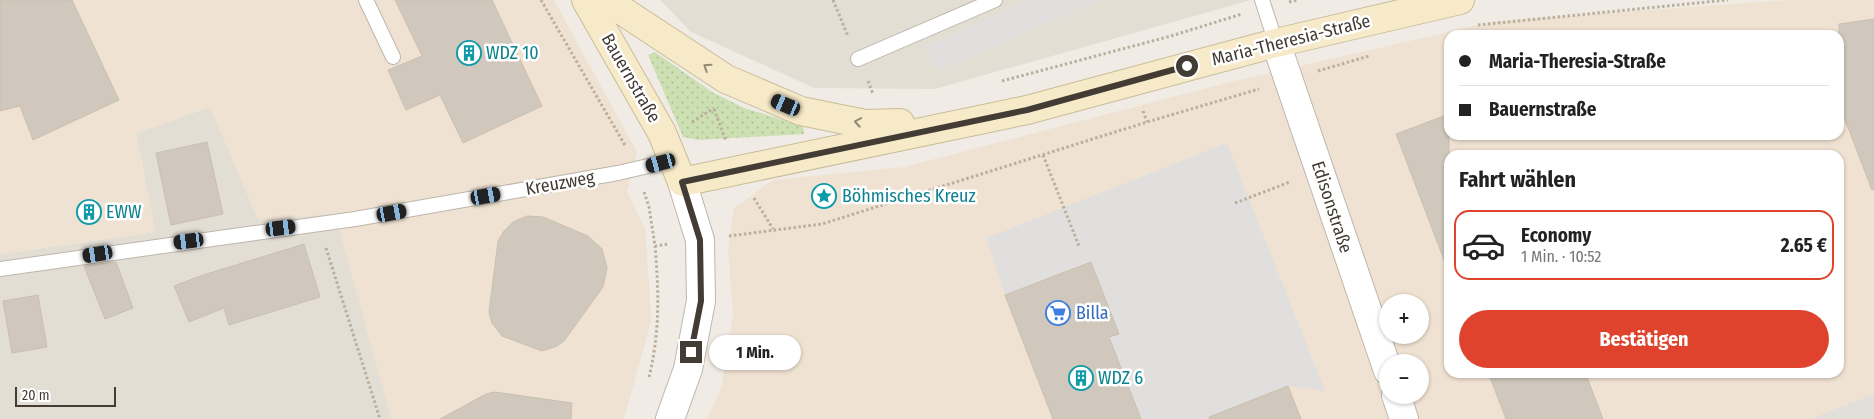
<!DOCTYPE html>
<html lang="de">
<meta charset="utf-8">
<style>
:root{--surface:#fff;--page:#f2f2f2;--text:#222;--muted:#767676;--line:#e0e0e0;--accent:#df432d}
body{margin:0;font-family:"Fira Sans Condensed",sans-serif;background:var(--page);color:var(--text);height:100vh;display:flex;flex-direction:column;font-size:19px;white-space:nowrap}
*{box-sizing:border-box;margin:0}
p{font-size:16px;color:var(--muted)}
.icon{flex:none;width:28px;height:28px;fill:none;stroke:currentColor;stroke-width:2;stroke-linecap:round;stroke-linejoin:round}
.map{position:relative;flex:1;overflow:hidden}
.sheet{position:absolute;left:1444px;top:150px;width:400px;height:228px;display:flex;flex-direction:column;background:var(--surface);border-radius:15px;box-shadow:0 1px 4px #0004}
.sheet>*{flex:none}
.guide{position:absolute;left:1444px;top:30px;width:400px;height:110px;border-radius:15px;box-shadow:0 1px 4px #0004;display:grid;align-content:center;height:110px;padding:0 15px;background:var(--surface)}
.fabs{position:absolute;left:1379px;top:294px;display:grid;gap:10px}
.fabs a{display:grid;place-items:center;width:50px;height:50px;border-radius:50%;background:var(--surface);box-shadow:0 1px 4px #0004;font-size:25px}
.scale{position:absolute;left:15px;bottom:12px;width:101px;box-sizing:border-box;padding-left:5px;border:2px solid #423c35;border-top:0;font-size:14px;line-height:18px;white-space:nowrap;color:#423c35;-webkit-text-stroke:4px #fff;paint-order:stroke}
.end{position:absolute;width:22px;height:22px;margin:-11px;border:6px solid #423c35;background:#fff;box-shadow:0 0 0 2px #fff}
.from{border-radius:50%}
.bubble{position:absolute;height:35px;border-radius:18px;background:var(--surface);box-shadow:0 1px 4px #0004;font-size:16px;font-weight:700;line-height:35px;text-align:center}
.car{position:absolute;width:15px;height:30px;margin:-15px -8px;border-radius:6px;box-shadow:0 0 4px 1px #0007;background:linear-gradient(#222 24%,#8ab4d8 0 40%,#222 0 76%,#8ab4d8 0 86%,#222 0)}
.guide b{display:flex;align-items:center;gap:18px;height:48px;font-size:19px}
.guide b+b{border-top:1px solid var(--line)}
.guide i{width:12px;height:12px;background:var(--text)}
ul{padding:0;list-style:none}
li{display:flex;align-items:center;gap:15px;height:70px;margin:0 10px 8px;padding:0 5px;border:2px solid transparent;border-radius:15px}
li div{flex:1}
li b{display:block;font-size:19px}
li em{font-style:normal;font-weight:700}
li.current{border-color:var(--accent)}
li>.icon{width:45px;height:45px;stroke-width:1.5}
h2{padding:0 15px;font-size:22px;line-height:60px}
.cta{display:flex;gap:10px;margin-top:auto;padding:10px 15px}
.cta a{flex:1;height:58px;border-radius:30px;background:var(--accent);color:#fff;font-size:20px;font-weight:700;line-height:58px;text-align:center}
.map>svg:first-child{display:block}
</style>
<div class="map">
<svg width="1874" height="419" viewBox="0 0 1874 419">
<defs>
<pattern id="grass-dots" width="8" height="8" patternUnits="userSpaceOnUse" patternTransform="scale(1.25)"><rect width="8" height="8" fill="#cce0b2"/><path d="M2 2h.1M6 6h.1" fill="none" stroke="#b0c19a" stroke-width="1.8" stroke-linecap="round"/></pattern>
</defs>
<rect width="100%" height="100%" fill="#f0ece5"/>
<!-- residential -->
<path fill="#e3ded4" d="M660 0H1251L935 89 814 88 691 32Z
M210 107 627 192 645 229 651 320 624 419H0V254L155 232 136 133Z"/>
<!-- commercial -->
<path fill="#f0e2d2" fill-rule="evenodd" d="M0 0H554L637 152 627 192 645 229 651 320 624 419H391L335 214 258 220 210 107 136 133 155 232 0 254Z
M1787 0H1874V394L1810 419H707L721 388 733 315 728 249 734 208 773 180 904 167 1230 82 1497 21ZM1449 35H1839V135H1449ZM1449 155H1839V372H1449ZM1388 302H1420V335H1388ZM1388 362H1420V395H1388Z"/>
<!-- industrial -->
<path fill="#e2deda" d="M1874 394V419H1810Z"/>
<!-- grass -->
<path fill="url(#grass-dots)" d="M655 52 712 92 744 108 803 126 804 134 698 140 683 137 648 55Z"/>
<!-- parking -->
<path fill="#e1dfdd" d="M1032 0H1100L937 71 926 46Z
M1227 143 1325 391 1288 386 1203 419H1141L1109 337 1119 333 1091 262 1005 295 986 238Z"/>
<!-- building -->
<path fill="#d0c8bc" stroke="#cabfb0" d="M0 0H72L119 100 33 140 20 106 0 111Z
M395 0H492L542 106 463 143 440 95 406 110 388 70 422 56Z
M1874 19V189L1872 190 1839 104V24Z
M1449 114V264L1446 265 1396 134Z
M207 142 223 214 171 225 156 153Z
M527 216 543 217 588 236 602 249 607 268 603 287 564 341 557 346 542 351 502 336 492 323 489 312 498 241 504 231 513 222Z
M304 244 320 297 229 325 224 308 189 322 174 286 200 276Z
M116 262 133 308 105 319 84 266Z
M1091 262 1119 334 1109 337 1141 419H1053L1005 295Z
M38 295 47 347 12 353 3 301Z
M1488 372H1585L1603 419H1506Z
M1288 386 1301 419H1209V417Z
M495 392 572 403 571 419H440L486 394Z"/>
<g fill="none" stroke-linecap="round" stroke-linejoin="round">
<defs>
<path id="lane" d="M366 0 393 57
M1262 0 1276 43
M858 59 995 0
M0 269 355 219 618 173 674 160"/>
<path id="street" d="M1276 43 1388 371
M1396 395 1404 419
M670 419 688 369 701 301 700 240 682 182"/>
<path id="secondary" d="M586 0 662 133 682 182 1027 110 1276 43 1460 0
M606 0 726 79 801 111 865 124 900 123"/>
</defs>
<!-- lane casing -->
<use href="#lane" stroke="#bdb6ac" stroke-width="16"/>
<!-- street casing -->
<use href="#street" stroke="#bdb6ac" stroke-width="30"/>
<!-- secondary casing -->
<use href="#secondary" stroke="#cabc9a" stroke-width="30"/>
<!-- path -->
<path stroke="#baaf9c" stroke-width="3" stroke-dasharray="2.5 2.5" stroke-linecap="butt" d="M541 0 626 147
M833 0 848 36
M1289 2 1298 0
M1478 25 1728 0
M1318 71 1369 56
M868 81 873 94
M1002 81 1171 36 1242 14
M714 109 726 141
M1143 111 1147 122
M692 122 714 108
M1043 155 1079 246
M644 192 649 207 655 246 669 244
M754 198 773 229
M1235 203 1290 182
M729 236 822 224 1147 122 1259 89
M326 248 380 419
M649 377C660 333 659 291 655 246"/>
<!-- lane -->
<use href="#lane" stroke="#fff" stroke-width="14"/>
<!-- street -->
<use href="#street" stroke="#fff" stroke-width="28"/>
<!-- secondary -->
<use href="#secondary" stroke="#f7eac8" stroke-width="28"/>
</g>
<!-- one-way arrows -->
<defs><path id="oneway-chevron" d="M-2-3.5L2.5 0L-2 3.5" fill="none" stroke-width="1.6" stroke-linecap="round" stroke-linejoin="round" transform="scale(1.25)"/></defs>
<g stroke="#938a77">
<use href="#oneway-chevron" transform="translate(707 67) rotate(-147)"/>
<use href="#oneway-chevron" transform="translate(858 122) rotate(-170)"/>
</g>
<g fill="none" stroke-linecap="round" stroke-linejoin="round">
<!-- route -->
<path stroke="#423c35" stroke-width="6" d="M691 352 701 301 700 240 682 182 1027 110 1187 66"/>
</g>
<!-- icons -->
<defs>
<symbol id="building-ring" viewBox="-11 -11 22 22"><circle r="9.5" fill="#fff" stroke="#0f9aa8" stroke-width="1.5"/><path d="M-4-6H4V6H1V3H-1V6H-4ZM-2.5-4.3h1.7v1.8h-1.7ZM.8-4.3h1.7v1.8H.8ZM-2.5-1h1.7V.8h-1.7ZM.8-1h1.7V.8H.8Z" fill="#0f9aa8"/></symbol>
<symbol id="sight-ring" viewBox="-11 -11 22 22"><circle r="9.5" fill="#fff" stroke="#0f9aa8" stroke-width="1.5"/><path d="M0-6L1.8-2.2L6-1.7L2.9 1.2L3.7 5.4L0 3.3L-3.7 5.4L-2.9 1.2L-6-1.7L-1.8-2.2Z" fill="#0f9aa8"/></symbol>
<symbol id="supermarket-ring" viewBox="-11 -11 22 22"><circle r="9.5" fill="#fff" stroke="#3f7fe0" stroke-width="1.5"/><path d="M-6-5.5h2.5l.6 2H6L4.5 2H-2.5L-4.4-4H-6ZM-1.5 3.2a1.3 1.3 0 1 0 .1 0ZM3 3.2a1.3 1.3 0 1 0 .1 0Z" fill="#3f7fe0"/></symbol>
</defs>
<g fill-rule="evenodd">
<use href="#building-ring" x="455" y="39" width="28" height="28"/>
<use href="#sight-ring" x="810" y="182" width="28" height="28"/>
<use href="#building-ring" x="75" y="198" width="28" height="28"/>
<use href="#supermarket-ring" x="1044" y="299" width="28" height="28"/>
<use href="#building-ring" x="1067" y="364" width="28" height="28"/>
</g>
<g text-anchor="middle" dominant-baseline="central" stroke-width="5" stroke-linejoin="round" paint-order="stroke">
<!-- street labels -->
<g font-size="18" fill="#423c35" stroke="#fff">
<text transform="translate(1291 40) rotate(-14)">Maria-Theresia-Straße</text>
<text transform="translate(631 78) rotate(60)">Bauernstraße</text>
<text transform="translate(560 183) rotate(-10)">Kreuzweg</text>
<text transform="translate(1332 207) rotate(72)">Edisonstraße</text>
</g>
<!-- culture labels -->
<g font-size="18" fill="#0d838f" stroke="#fff" text-anchor="start">
<text x="486" y="53">WDZ 10</text>
<text x="842" y="196">Böhmisches Kreuz</text>
<text x="106" y="212">EWW</text>
<text x="1098" y="378">WDZ 6</text>
</g>
<!-- shop labels -->
<g font-size="18" fill="#366cbe" stroke="#fff" text-anchor="start">
<text x="1076" y="313">Billa</text>
</g>
</g>
</svg>
<div class="fabs">
<a>+</a>
<a>−</a>
</div>
<div class="scale">20 m</div>
<i class="end from" style="left:1187px;top:66px"></i>
<i class="end" style="left:691px;top:352px"></i>
<div class="bubble" style="left:709px;top:335px;width:92px">1 Min.</div>
<i class="car" style="left:786px;top:105px;rotate:293deg"></i>
<i class="car" style="left:661px;top:163px;rotate:255deg"></i>
<i class="car" style="left:486px;top:196px;rotate:80deg"></i>
<i class="car" style="left:392px;top:213px;rotate:80deg"></i>
<i class="car" style="left:281px;top:228px;rotate:83deg"></i>
<i class="car" style="left:189px;top:241px;rotate:263deg"></i>
<i class="car" style="left:98px;top:254px;rotate:261deg"></i>
<div class="guide">
<b><i class="from"></i>Maria-Theresia-Straße</b>
<b><i></i>Bauernstraße</b>
</div>
<section class="sheet">
<h2>Fahrt wählen</h2>
<ul>
<li class="current"><svg class="icon" aria-label="car" viewBox="0 0 24 24"><path d="M5 17H2v-5l4-1 3-4h7l3 4 3 1v5h-3M9 17h6M6 11h13"/><circle cx="7" cy="17" r="2"/><circle cx="17" cy="17" r="2"/></svg><div><b>Economy</b><p>1 Min. · 10:52</p></div><em>2.65 €</em></li>
</ul>
<div class="cta"><a>Bestätigen</a></div>
</section>
</div>
